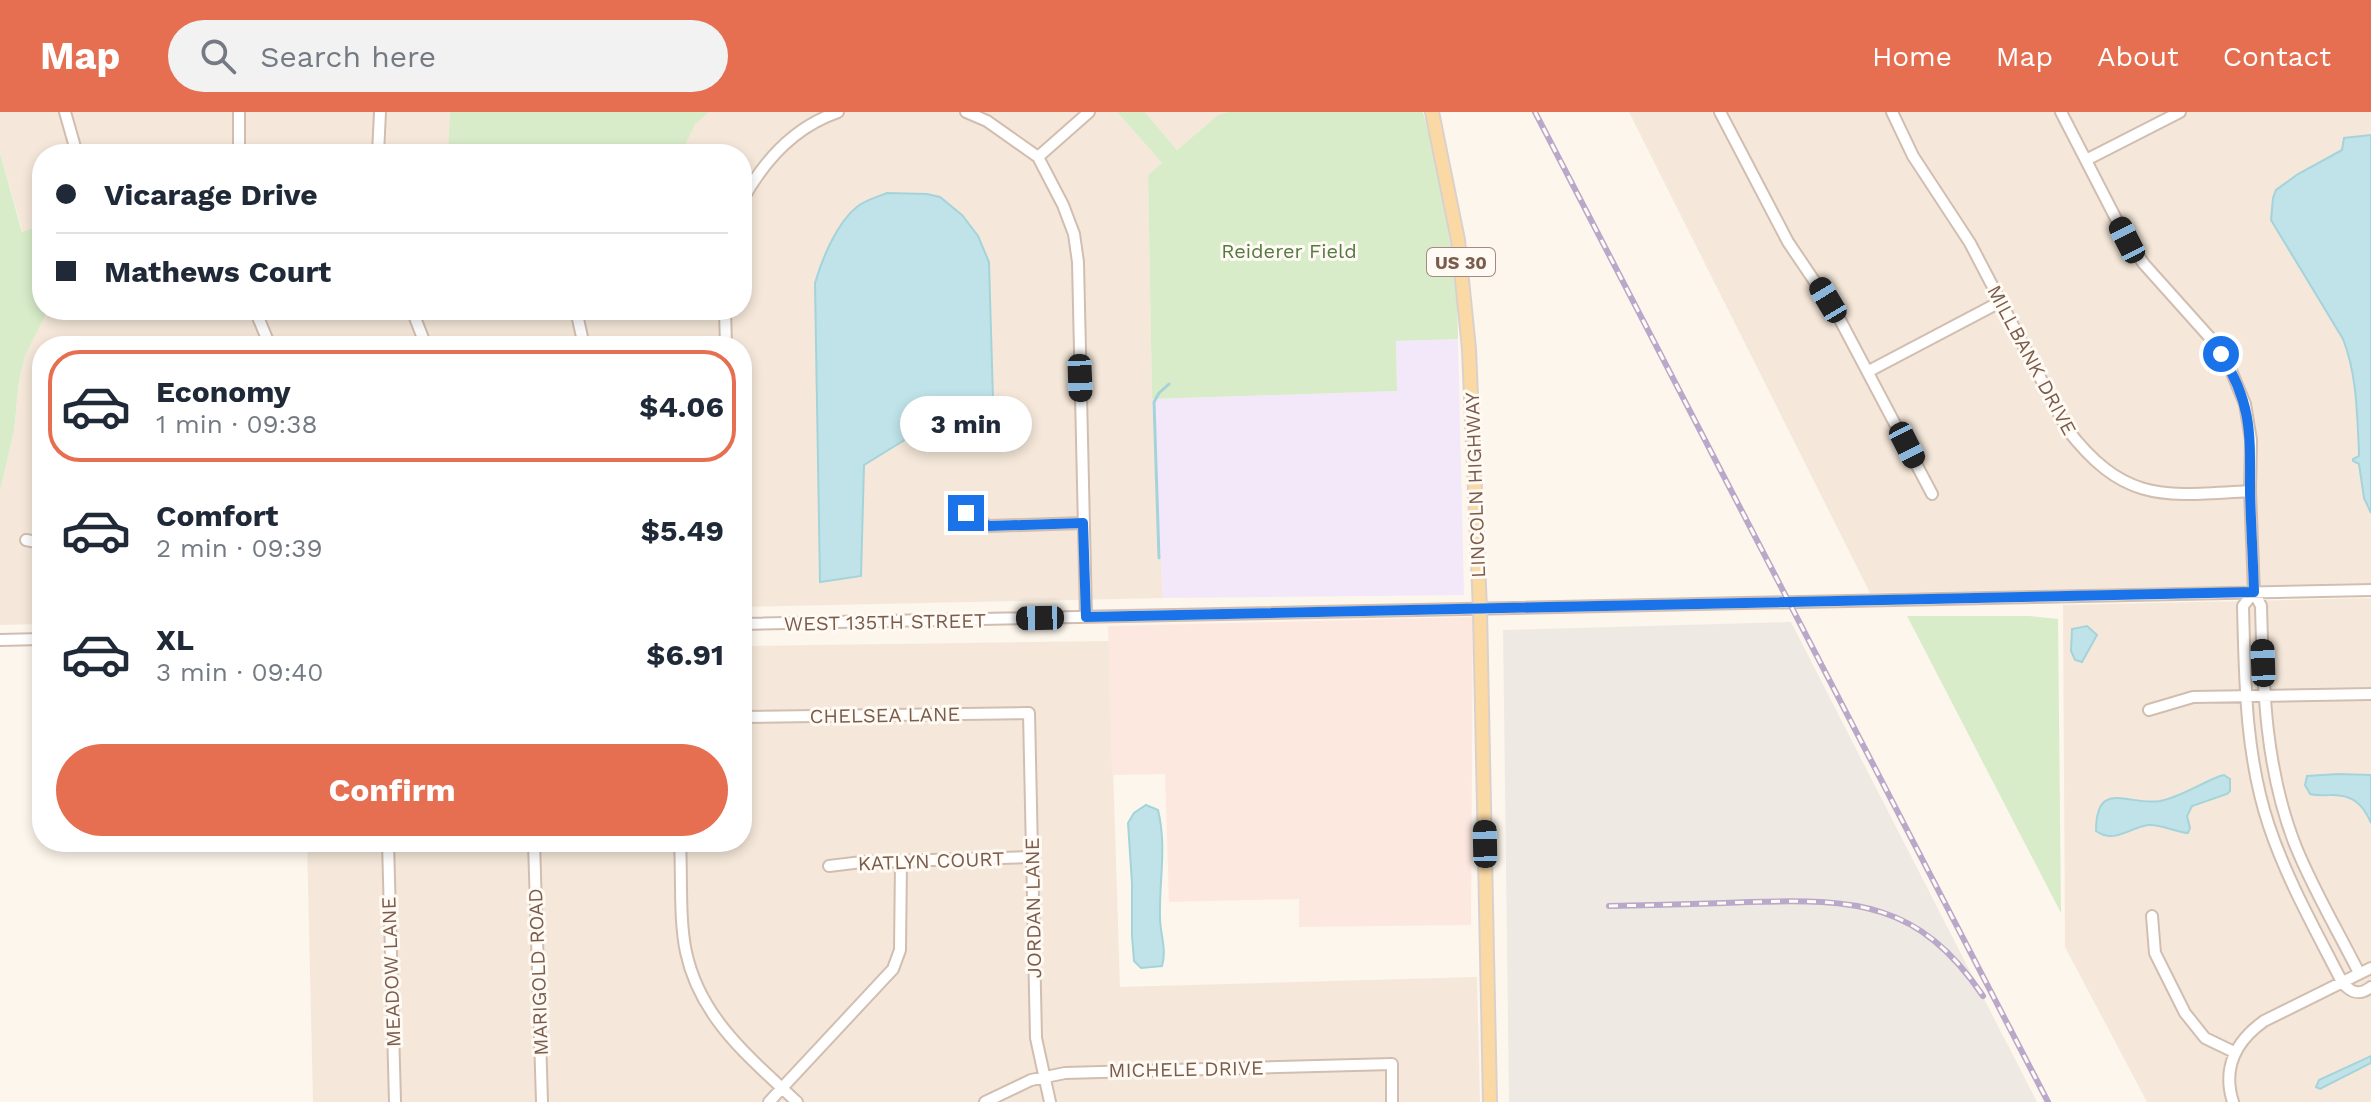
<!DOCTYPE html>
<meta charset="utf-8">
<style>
:root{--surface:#fff;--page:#f2f2f3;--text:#1f2937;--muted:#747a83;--line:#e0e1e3;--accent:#e76f51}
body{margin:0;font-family:"Work Sans",sans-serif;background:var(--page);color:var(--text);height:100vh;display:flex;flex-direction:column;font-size:30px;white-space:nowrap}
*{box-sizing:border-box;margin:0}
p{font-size:26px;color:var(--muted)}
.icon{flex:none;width:44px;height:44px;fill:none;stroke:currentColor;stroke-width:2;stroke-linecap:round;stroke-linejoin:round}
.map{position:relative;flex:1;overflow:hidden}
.drawer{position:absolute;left:32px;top:224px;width:720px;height:516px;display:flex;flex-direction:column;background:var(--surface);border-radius:32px;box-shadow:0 4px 12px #0003}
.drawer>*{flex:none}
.top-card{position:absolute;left:32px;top:32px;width:720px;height:176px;border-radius:32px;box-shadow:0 4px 12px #0003;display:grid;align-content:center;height:176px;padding:0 24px;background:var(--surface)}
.end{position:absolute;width:36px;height:36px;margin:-18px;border:10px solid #1a73e8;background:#fff;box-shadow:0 0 0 4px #fff}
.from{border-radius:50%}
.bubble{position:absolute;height:56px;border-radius:28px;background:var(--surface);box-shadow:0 4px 12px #0003;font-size:26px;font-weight:700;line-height:56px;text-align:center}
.car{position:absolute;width:24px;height:48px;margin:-24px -12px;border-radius:10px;box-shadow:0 0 6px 2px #0007;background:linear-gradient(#222 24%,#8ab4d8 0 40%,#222 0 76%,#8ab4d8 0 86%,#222 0)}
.top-card b{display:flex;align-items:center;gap:28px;height:76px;font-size:30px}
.top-card b+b{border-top:2px solid var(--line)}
.top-card i{width:20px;height:20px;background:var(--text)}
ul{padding:14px 0 0;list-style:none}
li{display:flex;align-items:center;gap:24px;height:112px;margin:0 16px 12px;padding:0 8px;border:4px solid transparent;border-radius:32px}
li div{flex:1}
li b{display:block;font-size:30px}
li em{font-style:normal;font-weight:700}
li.on{border-color:var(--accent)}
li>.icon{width:72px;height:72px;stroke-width:1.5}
.button{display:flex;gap:16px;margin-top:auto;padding:16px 24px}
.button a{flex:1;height:92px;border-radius:48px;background:var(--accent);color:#fff;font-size:32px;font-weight:700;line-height:92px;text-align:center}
header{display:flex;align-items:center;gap:48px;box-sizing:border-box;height:112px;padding:0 40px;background:var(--accent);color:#fff}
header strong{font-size:38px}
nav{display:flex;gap:44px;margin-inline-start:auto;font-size:28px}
.search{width:560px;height:72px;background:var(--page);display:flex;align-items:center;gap:20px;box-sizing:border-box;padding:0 28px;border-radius:44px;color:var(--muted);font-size:30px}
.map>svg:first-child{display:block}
</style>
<header>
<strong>Map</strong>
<div class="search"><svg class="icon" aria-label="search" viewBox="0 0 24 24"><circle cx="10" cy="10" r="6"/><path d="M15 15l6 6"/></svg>Search here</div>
<nav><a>Home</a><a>Map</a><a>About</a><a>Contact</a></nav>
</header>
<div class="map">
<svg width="2371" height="990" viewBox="0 0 2371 990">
<rect width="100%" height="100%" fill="#fdf6ec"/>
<!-- residential -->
<path fill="#f5e8da" d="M0 0H1117L1162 51 1148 63 1152 287 1163 486 742 495V234H42V512L0 513V379L14 319 19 269 25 244 48 198H742V42H42V113L23 121 0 41Z
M1145 0H1227L1218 3 1177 38Z
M1629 0H2371V471L1870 481Z
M2371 486V990H2147L2065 835 2063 493Z
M1109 529 1120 875 1477 865 1480 990H313L307 730H742V534Z"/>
<!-- commercial -->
<path fill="#fde8e0" d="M1473 505 1471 813 1299 815V787L1169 790 1165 662 1112 663 1108 514Z"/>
<!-- industrial -->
<path fill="#efe9e4" d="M1791 510 2037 990H1509L1503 518Z"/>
<!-- education -->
<path fill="#f3e8fa" d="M1458 227 1464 483 1163 486 1152 287 1397 279 1396 229Z"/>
<!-- green -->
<path fill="#d8ecc9" d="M450 0H709L695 12 681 42H448Z
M1117 0H1145L1177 38 1218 3 1227 0H1423L1436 50 1457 168 1458 227 1396 229 1397 279 1152 287 1148 63 1162 51Z
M0 41 22 120 42 113V198H48L25 244 19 269 14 319 0 379Z
M1907 504H2029L2058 507 2061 801Z"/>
<!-- water -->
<path fill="#bfe3e8" stroke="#a5d3da" stroke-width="2" d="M2371 23V401L2364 386 2359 352 2353 349V347L2359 344V340C2357 301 2357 263 2343 227L2271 108 2273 86 2276 78 2298 62 2342 38 2344 26Z
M887 81 927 82 940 85 962 103 978 124 989 150 993 288 978 308H937L864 353 861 464 820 470 815 171C822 147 837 110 858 94 866 88 877 85 887 81Z
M2087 514 2097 523 2082 550 2075 548 2071 539 2072 517Z
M2338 662 2371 663V711C2363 692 2352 682 2330 683 2322 683 2317 684 2310 682L2305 673 2307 664Z
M2220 664 2224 663 2230 667V679L2227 682 2192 694 2187 704 2190 716 2188 721C2174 720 2162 712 2148 713 2129 716 2114 732 2096 719 2096 666 2128 694 2160 689 2181 685 2201 671 2220 664Z
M1146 693 1158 698C1167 734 1159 769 1160 805 1160 822 1167 837 1162 854L1141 856 1134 849 1132 824V771L1128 711 1134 701Z
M2371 944V951L2320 977 2316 975 2319 968Z"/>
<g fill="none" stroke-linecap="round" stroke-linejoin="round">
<!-- stream -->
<path stroke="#a5d3da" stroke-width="3" d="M1159 446 1154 290 1159 281 1169 272"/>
<defs>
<path id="minor" d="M65 0 77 42
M239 0V42
M966 0 987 9 1038 45 1063 93 1074 122 1078 150 1086 505
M1720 0 1788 130 1838 204 1932 382
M1892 0 1913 44 1970 131 2067 317C2125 392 2164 384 2250 379
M2061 0 2127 128 2144 152 2212 228 2230 256 2245 292 2251 328 2250 379 2254 480 2261 494C2263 575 2265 658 2296 735 2314 779 2338 819 2359 861
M378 42 380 0
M1038 45 1089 0
M2086 48 2180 0
M742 89C763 50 794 15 838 0
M255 198 270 234
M412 198 426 234
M576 198 584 234
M725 198 726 234
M1869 259 2000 190
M966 401 989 414 1083 411
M26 428 42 431
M2254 480 2243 494C2245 569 2245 642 2269 714 2287 768 2316 819 2342 870 2351 881 2359 884 2371 875
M742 512 2371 478
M0 528 42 527
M2149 598 2193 585 2371 582
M742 605 1029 601 1036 926 1050 990
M388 730 395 990
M534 730 542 990
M680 730C682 765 679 807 686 840 700 906 750 946 797 990
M829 754 862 750 1032 745
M2152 804 2155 841 2185 901 2205 926 2234 940
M769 990 893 857 900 838 901 749
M985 990 1031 968 1065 961 1392 952V990
M2233 990C2222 956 2236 929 2264 909L2371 856"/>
<path id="major" d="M1432 0 1458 128 1469 237 1480 498 1490 990"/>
</defs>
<!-- minor casing -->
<use href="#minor" stroke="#d1beb0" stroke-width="14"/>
<!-- major casing -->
<use href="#major" stroke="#dad1cd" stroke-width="16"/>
<!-- minor -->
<use href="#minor" stroke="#fff" stroke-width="10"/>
<!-- major -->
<use href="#major" stroke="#fbd9a5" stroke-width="12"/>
<defs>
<path id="rail" d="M1535 0 2048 990
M1609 794C1656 793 1703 792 1749 790 1855 787 1919 789 1983 884"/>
</defs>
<!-- rail casing -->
<use href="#rail" stroke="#b9a8c9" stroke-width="6"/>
<!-- rail -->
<use href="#rail" stroke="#fffaf3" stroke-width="3" stroke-dasharray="9" stroke-linecap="butt"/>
</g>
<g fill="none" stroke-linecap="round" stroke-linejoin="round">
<!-- route -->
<path stroke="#1a73e8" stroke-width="10" d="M966 401 989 414 1083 411 1086 505 2254 480C2253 447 2251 414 2250 380 2250 323 2253 293 2221 242"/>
</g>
<g text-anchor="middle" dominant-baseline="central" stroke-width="6" stroke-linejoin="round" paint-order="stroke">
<!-- shield labels -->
<rect fill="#fffaf3" stroke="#a28b7f" stroke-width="2" x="1427" y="136" width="68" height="28" rx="6"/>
<g font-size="18" font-weight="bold" fill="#7a5c4d">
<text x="1461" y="150">US 30</text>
</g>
<!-- park labels -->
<g font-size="20" fill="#537a41" stroke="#fffaf3">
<text x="1289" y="139">Reiderer Field</text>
</g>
<!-- street labels -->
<g font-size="20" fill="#7a5c4d" stroke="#fffaf3">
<text transform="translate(2032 248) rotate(62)">MILLBANK DRIVE</text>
<text transform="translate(1475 373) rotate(-92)">LINCOLN HIGHWAY</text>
<text transform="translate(885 510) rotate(-1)">WEST 135TH STREET</text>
<text transform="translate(885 603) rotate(-1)">CHELSEA LANE</text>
<text transform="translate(931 749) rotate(-2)">KATLYN COURT</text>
<text transform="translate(1033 796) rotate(-91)">JORDAN LANE</text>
<text transform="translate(391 860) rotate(-92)">MEADOW LANE</text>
<text transform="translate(538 860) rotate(-92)">MARIGOLD ROAD</text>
<text transform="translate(1186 957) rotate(-1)">MICHELE DRIVE</text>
</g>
</g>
</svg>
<i class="end from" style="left:2221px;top:242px"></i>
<i class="end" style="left:966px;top:401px"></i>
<div class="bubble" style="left:900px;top:284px;width:132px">3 min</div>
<i class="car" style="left:2127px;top:128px;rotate:333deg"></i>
<i class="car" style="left:1828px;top:188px;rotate:329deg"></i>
<i class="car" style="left:1080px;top:266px;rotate:178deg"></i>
<i class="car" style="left:1907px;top:333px;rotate:153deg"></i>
<i class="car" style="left:1040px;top:506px;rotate:269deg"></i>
<i class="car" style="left:2263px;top:551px;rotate:358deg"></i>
<i class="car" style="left:1485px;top:732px;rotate:359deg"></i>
<div class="top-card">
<b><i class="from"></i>Vicarage Drive</b>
<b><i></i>Mathews Court</b>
</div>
<section class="drawer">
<ul>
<li class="on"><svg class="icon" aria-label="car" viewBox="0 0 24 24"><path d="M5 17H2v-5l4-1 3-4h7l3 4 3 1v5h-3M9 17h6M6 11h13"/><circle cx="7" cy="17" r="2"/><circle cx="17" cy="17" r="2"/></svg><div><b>Economy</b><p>1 min · 09:38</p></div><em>$4.06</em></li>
<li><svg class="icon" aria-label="car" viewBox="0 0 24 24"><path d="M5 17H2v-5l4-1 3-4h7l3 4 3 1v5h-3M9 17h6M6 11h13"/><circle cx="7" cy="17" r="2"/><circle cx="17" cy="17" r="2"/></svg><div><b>Comfort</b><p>2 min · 09:39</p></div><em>$5.49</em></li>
<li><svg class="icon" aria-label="car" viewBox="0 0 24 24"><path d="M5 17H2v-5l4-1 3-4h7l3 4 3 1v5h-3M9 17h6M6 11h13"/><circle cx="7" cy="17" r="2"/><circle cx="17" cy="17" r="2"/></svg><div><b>XL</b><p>3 min · 09:40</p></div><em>$6.91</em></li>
</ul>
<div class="button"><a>Confirm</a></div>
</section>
</div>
